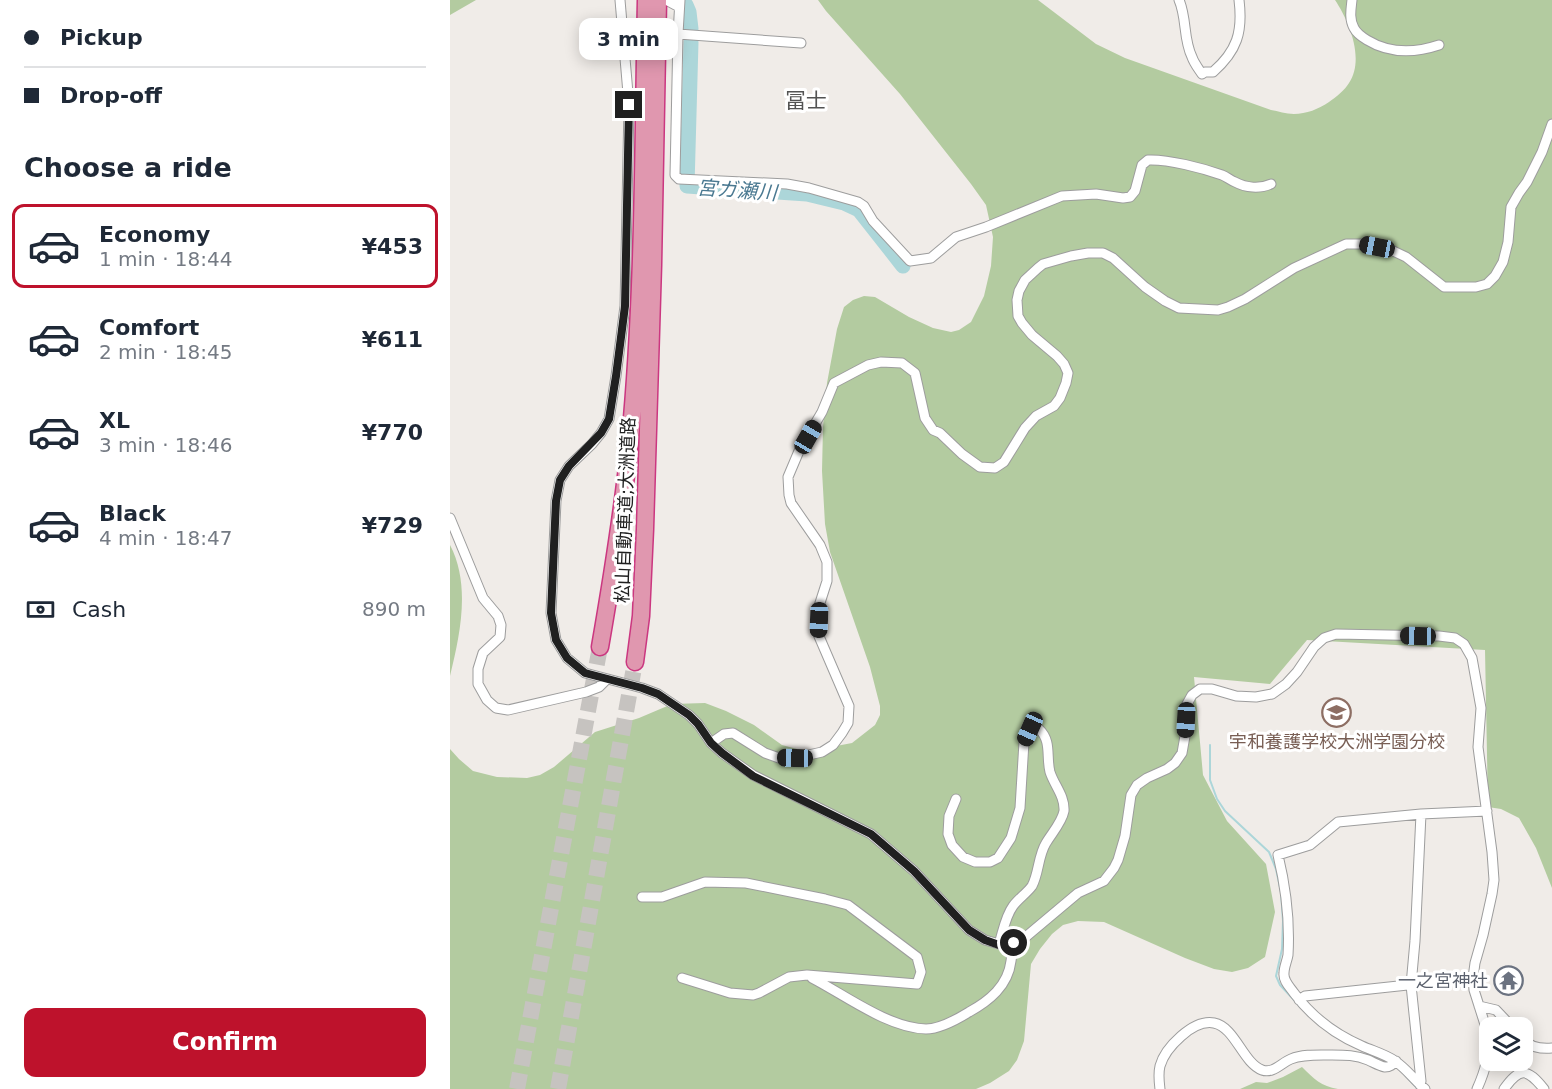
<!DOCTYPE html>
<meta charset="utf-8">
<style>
:root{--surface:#fff;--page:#f2f2f3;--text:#1f2937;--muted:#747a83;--line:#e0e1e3;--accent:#be122c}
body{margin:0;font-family:"DejaVu Sans","Noto Sans JP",sans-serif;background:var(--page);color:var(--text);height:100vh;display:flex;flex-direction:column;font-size:22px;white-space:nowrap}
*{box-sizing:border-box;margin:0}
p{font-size:20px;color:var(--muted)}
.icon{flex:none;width:33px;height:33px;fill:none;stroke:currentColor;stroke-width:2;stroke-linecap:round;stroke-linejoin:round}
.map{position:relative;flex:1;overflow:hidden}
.details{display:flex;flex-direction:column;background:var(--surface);width:450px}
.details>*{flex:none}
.banner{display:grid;align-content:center;height:132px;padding:0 24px;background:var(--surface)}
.buttons{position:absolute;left:1029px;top:1017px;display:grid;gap:12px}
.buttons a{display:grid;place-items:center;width:54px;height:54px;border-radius:12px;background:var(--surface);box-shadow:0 3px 15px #0003;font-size:30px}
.end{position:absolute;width:27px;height:27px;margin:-14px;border:8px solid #202020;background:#fff;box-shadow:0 0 0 3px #fff}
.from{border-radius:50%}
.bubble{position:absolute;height:42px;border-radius:12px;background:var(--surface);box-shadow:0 3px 15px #0003;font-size:20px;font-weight:700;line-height:42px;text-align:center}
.car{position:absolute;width:18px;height:36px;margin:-18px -9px;border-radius:8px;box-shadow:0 0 4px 2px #0007;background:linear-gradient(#222 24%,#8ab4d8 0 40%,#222 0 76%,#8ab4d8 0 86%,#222 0)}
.banner b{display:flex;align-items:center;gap:21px;height:57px;font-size:22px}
.banner b+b{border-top:2px solid var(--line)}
.banner i{width:15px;height:15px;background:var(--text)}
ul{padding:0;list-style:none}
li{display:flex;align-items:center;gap:18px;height:84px;margin:0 12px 9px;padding:0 12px;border:3px solid transparent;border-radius:12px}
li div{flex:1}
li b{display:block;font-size:22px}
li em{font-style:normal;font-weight:700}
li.active{border-color:var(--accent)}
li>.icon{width:54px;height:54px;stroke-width:1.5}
h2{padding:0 24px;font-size:27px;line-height:72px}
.pay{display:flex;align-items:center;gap:15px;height:66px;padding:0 24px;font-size:22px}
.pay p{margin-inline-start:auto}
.primary-button{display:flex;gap:12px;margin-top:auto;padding:12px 24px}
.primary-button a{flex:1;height:69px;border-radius:12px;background:var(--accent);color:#fff;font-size:24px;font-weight:700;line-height:69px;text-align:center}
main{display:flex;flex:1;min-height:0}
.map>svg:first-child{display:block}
</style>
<main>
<section class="details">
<div class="banner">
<b><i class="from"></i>Pickup</b>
<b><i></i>Drop-off</b>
</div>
<h2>Choose a ride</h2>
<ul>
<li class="active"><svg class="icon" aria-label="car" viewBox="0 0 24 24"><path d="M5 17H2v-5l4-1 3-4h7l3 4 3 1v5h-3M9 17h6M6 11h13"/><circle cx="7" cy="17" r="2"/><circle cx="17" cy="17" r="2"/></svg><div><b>Economy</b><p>1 min · 18:44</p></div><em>¥453</em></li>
<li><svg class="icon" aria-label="car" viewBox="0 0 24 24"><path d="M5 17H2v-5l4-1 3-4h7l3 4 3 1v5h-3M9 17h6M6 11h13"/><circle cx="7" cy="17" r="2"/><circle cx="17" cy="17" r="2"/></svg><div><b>Comfort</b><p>2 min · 18:45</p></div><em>¥611</em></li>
<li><svg class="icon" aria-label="car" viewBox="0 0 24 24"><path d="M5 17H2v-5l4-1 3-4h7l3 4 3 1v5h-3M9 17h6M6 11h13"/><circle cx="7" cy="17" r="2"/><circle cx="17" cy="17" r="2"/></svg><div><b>XL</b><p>3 min · 18:46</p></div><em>¥770</em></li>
<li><svg class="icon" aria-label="car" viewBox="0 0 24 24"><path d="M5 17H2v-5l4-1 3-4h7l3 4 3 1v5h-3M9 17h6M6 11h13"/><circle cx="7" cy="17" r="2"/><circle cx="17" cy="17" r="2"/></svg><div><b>Black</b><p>4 min · 18:47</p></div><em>¥729</em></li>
</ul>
<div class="pay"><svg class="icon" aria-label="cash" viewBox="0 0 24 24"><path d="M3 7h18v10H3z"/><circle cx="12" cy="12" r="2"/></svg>Cash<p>890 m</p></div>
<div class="primary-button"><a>Confirm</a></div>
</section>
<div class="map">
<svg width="1102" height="1089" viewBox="0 0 1102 1089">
<rect width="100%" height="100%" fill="#f0ece8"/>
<!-- forest -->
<path fill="#b3cba0" d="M0 0H26L0 15Z
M368 0H588L646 44 675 58 821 110C828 111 836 114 844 114 856 114 869 109 879 102 886 97 895 90 899 83 915 59 899 21 885 0H1102V888L1086 848 1069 818 1051 809 1038 807 1035 650 857 640 820 684 744 677 753 775 777 821 816 864 825 912 815 957 798 968 782 972 764 969 735 958 654 922 628 921 613 925 602 934 590 949 581 964 574 1041 567 1060 559 1071 540 1083 526 1089H0V749L9 759 23 771 47 777 77 778 90 775 104 767 145 732 189 718 222 704 255 703 276 711 304 725 332 745 347 749 360 751 402 743 425 725 430 715V706L420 667 380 552 375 524 372 471 373 427 377 383 387 329 394 307 403 300 414 296 425 297 459 317 483 328 501 332 509 330 521 322 534 296 541 266 543 237 536 205 521 184 450 94 376 11Z
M0 545C21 585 10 635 0 676Z
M852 1067C864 1079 871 1086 888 1089H790L806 1082 817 1083 833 1077Z"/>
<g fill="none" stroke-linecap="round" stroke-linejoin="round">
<!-- stream -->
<path stroke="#acd6d9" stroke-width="2" d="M760 745V780L767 799 775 811 819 852 826 869 831 892 833 921 832 949 826 976 830 985 845 1001
M953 1073 968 1089"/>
<!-- river -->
<path stroke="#acd6d9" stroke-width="15" d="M236 5 239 12 241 29
M241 42 237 186 357 194 394 203 409 210 453 266"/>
<!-- motorway-tunnel -->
<path stroke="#c6c3c0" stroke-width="16" stroke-dasharray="16 8" stroke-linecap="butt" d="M67 1089 150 647
M108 1089 185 662"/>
<defs>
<path id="minor" d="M170 0 179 105 175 306 166 376 159 419 151 433 142 444 119 466 110 480 106 501 101 613 106 640 117 658 135 673 192 688 208 694 239 715 248 724 261 743 272 753 303 775 421 834 464 871 519 930 535 940 549 944 572 940 628 893 654 881 664 868 668 860 675 836 681 795 687 785 697 778 717 769 725 763 732 753 735 736 737 704 742 695 750 689H762L786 696 806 697 822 694 836 684 847 672 864 647 874 638 886 634 989 636 1005 638 1014 644 1022 658 1031 708 1028 747 1042 852 1044 880 1042 894 1033 935 1025 963 1023 978 1024 990 1038 1034C1039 1056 1036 1069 1027 1089
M230 0 228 34 225 175 229 179 337 184 359 188 408 202 414 206 423 221 460 261 481 258 506 237 536 227 612 196 646 194 673 198 680 197 685 191 692 165 698 160C718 159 752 168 772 175 777 177 780 180 785 182 796 188 810 189 821 184
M729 0C737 18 733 39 742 57 744 63 748 68 752 74L755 72H763C787 51 793 32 789 0
M902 0C901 9 899 19 904 28 907 34 912 37 917 40 940 54 965 53 989 45
M218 1 229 7
M228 34 351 43
M0 518 33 598 48 616 51 625 50 637 33 653 28 669V684L37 700 46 708 58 710 136 692 149 687 157 679
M261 743 274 734 283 733 315 753 329 758H345L372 752 383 745 392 733 398 723 399 706 368 634 369 606 377 581V562L370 545 341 503 339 495 338 477 349 451 372 412 384 383 418 365 431 362 452 363 465 373 475 418 483 430 490 433 512 454 530 467 545 468 554 462 575 428 586 416 604 406 610 398 616 383 618 373 614 364 607 356 582 335 572 323 568 316 567 300 569 291 575 280 588 268 593 264 621 256 638 253H653L663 258 695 287 715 301 729 308 768 310 778 307 795 299 844 268 896 244H915L939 249 956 257 994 287H1026L1037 284 1045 276 1053 262 1058 242 1061 207 1069 193 1077 182 1092 152 1102 124
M506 799 499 816 498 834 502 845 513 857 525 862H540L548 858 561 838 570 808 574 742 580 729H589C602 741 596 757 600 772 604 785 615 796 614 811 612 822 602 833 596 843 588 856 589 873 582 886 577 893 568 899 563 906 555 917 553 932 549 944
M192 897H212L255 882 296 883 375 899 398 905 467 957 471 972 467 984 357 975 339 977 309 993 303 995 280 993 232 978
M362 978C395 995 438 1028 476 1029 490 1029 506 1020 519 1012 539 1001 558 986 561 961 562 955 562 949 564 943
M849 1000 855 996 1023 978
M1029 1006 1046 1010 1063 1028
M1072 1038C1080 1048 1091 1049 1102 1048
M970 1085 971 1081 961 985 965 941 971 814
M710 1089C709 1081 708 1074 710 1066 715 1048 743 1019 764 1023 785 1027 793 1063 812 1070 823 1074 831 1063 841 1059 853 1054 868 1055 882 1055 895 1055 906 1055 918 1060 923 1062 929 1066 935 1067 940 1067 942 1065 946 1061
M975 1089C964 1080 957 1069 945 1061 935 1054 923 1051 912 1046 884 1034 862 1017 844 993 840 987 833 981 834 973 834 967 837 961 838 955 840 921 836 888 828 855L860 845 888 822 971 814 1037 811
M1054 1089C1070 1067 1077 1068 1094 1089"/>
<path id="motorway" d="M150 647C162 578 173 509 180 440 194 294 193 146 196 0
M185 662 191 616 195 529 203 265 208 0"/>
</defs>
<!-- minor casing -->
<use href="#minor" stroke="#9d9d9d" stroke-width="11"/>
<!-- motorway casing -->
<use href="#motorway" stroke="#cb3780" stroke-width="19"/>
<!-- minor -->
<use href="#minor" stroke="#fff" stroke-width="9"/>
<!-- motorway -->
<use href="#motorway" stroke="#e097af" stroke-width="16"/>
</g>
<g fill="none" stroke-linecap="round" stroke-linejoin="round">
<!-- route -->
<path stroke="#202020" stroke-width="8" d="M179 105 175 306 166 376 159 419 151 433 119 466 110 480 106 501 101 613 106 640 117 658 135 673 192 688 208 694 239 715 248 724 261 743 272 753 303 776 421 834 464 871 519 930 535 940 549 945 564 943"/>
</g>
<!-- icons -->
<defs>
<symbol id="school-ring" viewBox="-11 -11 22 22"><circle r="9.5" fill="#fff" stroke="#8d6e63" stroke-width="1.5"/><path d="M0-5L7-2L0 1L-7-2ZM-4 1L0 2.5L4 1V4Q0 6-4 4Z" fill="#8d6e63"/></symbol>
<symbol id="temple-ring" viewBox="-11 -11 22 22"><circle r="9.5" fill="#fff" stroke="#6b7280" stroke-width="1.5"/><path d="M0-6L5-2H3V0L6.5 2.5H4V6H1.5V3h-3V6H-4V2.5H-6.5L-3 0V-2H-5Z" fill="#6b7280"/></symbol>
</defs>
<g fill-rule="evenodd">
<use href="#school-ring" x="870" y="696" width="33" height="33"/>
<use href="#temple-ring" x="1042" y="964" width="33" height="33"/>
</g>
<g text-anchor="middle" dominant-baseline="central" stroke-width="6" stroke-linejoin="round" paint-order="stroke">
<!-- street labels -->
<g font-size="18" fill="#202020" stroke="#fff">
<text transform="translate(175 510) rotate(-88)">松山自動車道;大洲道路</text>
</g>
<!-- education labels -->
<g font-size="18" fill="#785e54" stroke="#fff">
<text x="887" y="741">宇和養護学校大洲学園分校</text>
</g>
<!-- worship labels -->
<g font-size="18" fill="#5b616d" stroke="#fff" text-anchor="end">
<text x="1038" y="980">一之宮神社</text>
</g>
<!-- water labels -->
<g font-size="20" font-style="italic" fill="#4a7991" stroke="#fff">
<text transform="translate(287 190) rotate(4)">宮ガ瀬川</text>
</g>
<!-- quarter labels -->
<g font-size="21" fill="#535353" stroke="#fff">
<text x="356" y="101">冨士</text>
</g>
</g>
</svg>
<div class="buttons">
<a><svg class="icon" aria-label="layers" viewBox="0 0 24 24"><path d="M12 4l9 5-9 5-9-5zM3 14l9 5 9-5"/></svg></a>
</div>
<i class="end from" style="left:564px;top:943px"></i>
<i class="end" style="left:179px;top:105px"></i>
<div class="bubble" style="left:129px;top:18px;width:99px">3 min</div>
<i class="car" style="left:927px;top:247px;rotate:281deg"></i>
<i class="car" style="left:358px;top:437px;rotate:30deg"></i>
<i class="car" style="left:369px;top:620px;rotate:182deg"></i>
<i class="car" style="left:968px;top:636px;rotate:271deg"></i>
<i class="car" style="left:736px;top:720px;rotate:183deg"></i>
<i class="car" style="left:580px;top:729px;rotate:204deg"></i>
<i class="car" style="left:345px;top:758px;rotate:271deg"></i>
</div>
</main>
